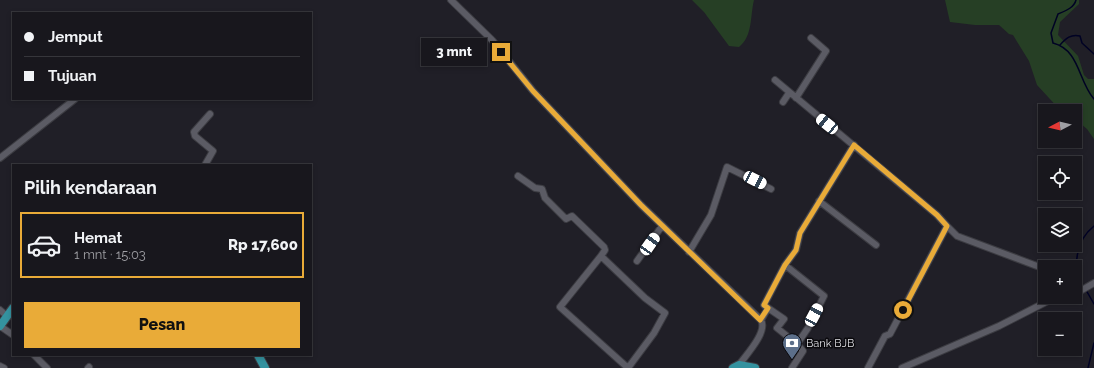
<!DOCTYPE html>
<html lang="id">
<meta charset="utf-8">
<style>
:root{--surface:#18171d;--page:#25242a;--text:#f1f3f6;--muted:#9f9fa4;--line:#36363b;--accent:#e9ab38}
body{margin:0;font-family:Raleway,sans-serif;background:var(--page);color:var(--text);height:100vh;display:flex;flex-direction:column;font-size:15px;white-space:nowrap}
*{box-sizing:border-box;margin:0}
p{font-size:13px;color:var(--muted)}
.icon{flex:none;width:22px;height:22px;fill:none;stroke:currentColor;stroke-width:2;stroke-linecap:round;stroke-linejoin:round}
.map{position:relative;flex:1;overflow:hidden}
.side{position:absolute;left:12px;top:164px;width:300px;height:192px;display:flex;flex-direction:column;background:var(--surface);border-radius:0px;box-shadow:0 2px 6px #0003,0 0 0 1px var(--line)}
.side>*{flex:none}
.guide{position:absolute;left:12px;top:12px;width:300px;height:88px;border-radius:0px;box-shadow:0 2px 6px #0003,0 0 0 1px var(--line);display:grid;align-content:center;height:88px;padding:0 12px;background:var(--surface)}
.needle{width:26px;rotate:263deg}
.fabs{position:absolute;left:1038px;top:104px;display:grid;gap:8px}
.fabs a{display:grid;place-items:center;width:44px;height:44px;border-radius:0px;background:var(--surface);box-shadow:0 2px 6px #0003,0 0 0 1px var(--line);font-size:20px}
.end{position:absolute;width:18px;height:18px;margin:-9px;border:5px solid #e9ab38;background:#111;box-shadow:0 0 0 2px #111}
.from{border-radius:50%}
.bubble{position:absolute;height:28px;border-radius:0px;background:var(--surface);box-shadow:0 2px 6px #0003,0 0 0 1px var(--line);font-size:13px;font-weight:800;line-height:28px;text-align:center}
.car{position:absolute;width:12px;height:24px;margin:-12px -6px;border-radius:5px;box-shadow:0 0 3px 1px #0007;background:linear-gradient(#fff 24%,#345 0 40%,#fff 0 76%,#345 0 86%,#fff 0)}
.guide b{display:flex;align-items:center;gap:14px;height:38px;font-size:15px}
.guide b+b{border-top:1px solid var(--line)}
.guide i{width:10px;height:10px;background:var(--text)}
ul{padding:0;list-style:none}
li{display:flex;align-items:center;gap:12px;height:66px;margin:0 8px 6px;padding:0 4px;border:2px solid transparent;border-radius:0px}
li div{flex:1}
li b{display:block;font-size:15px}
li em{font-style:normal;font-weight:800}
li.active{border-color:var(--accent)}
li>.icon{width:36px;height:36px;stroke-width:1.5}
h2{padding:0 12px;font-size:18px;line-height:48px}
.cta{display:flex;gap:8px;margin-top:auto;padding:8px 12px}
.cta a{flex:1;height:46px;border-radius:0px;background:var(--accent);color:#111;font-size:16px;font-weight:800;line-height:46px;text-align:center}
.map>svg:first-child{display:block}
</style>
<div class="map">
<svg width="1094" height="368" viewBox="0 0 1094 368">
<rect width="100%" height="100%" fill="#201f27"/>
<!-- green -->
<path fill="#263f25" d="M692 0H754C750 16 753 36 739 47L729 46 704 12Z
M945 0H1079V4L1060 22 1058 35 1078 56 1084 75 1088 79H1094V139L1087 129 1075 119V111H1061L1037 85 1029 61 1013 35 1009 34 999 25H975L950 22Z"/>
<g fill="none" stroke-linecap="round" stroke-linejoin="round">
<!-- stream -->
<path stroke="#000224" stroke-width="1.5" d="M1076 0C1074 8 1065 11 1058 14L1051 33 1053 43C1080 50 1078 81 1094 99
M1060 45C1066 38 1071 34 1080 36L1082 43 1094 54
M1084 287C1071 268 1076 240 1094 226
M1086 290 1094 304
M1088 368 1094 343"/>
<defs>
<path id="minor" d="M451 0 492 40 533 91 641 205 761 320C768 332 746 355 739 365
M775 80 937 215 947 226
M796 98 826 51 811 38
M783 102 789 93
M0 158 75 99
M205 165 213 151 195 136 194 132 210 114
M518 176 535 188 542 189 545 198 566 219 572 216 604 247 605 250 601 256
M819 201 876 245
M689 252 711 215 727 167 771 189
M637 261 662 226
M1075 281V286
M1075 294 1094 283
M768 308 784 319 777 328 797 344 808 328 824 296 785 265
M0 310 7 316
M761 320 768 308 764 305 785 265 796 250 800 233 854 145
M0 326 13 335
M34 355 47 368
M0 366 4 368
M88 368 89 367
M628 368 560 307 601 256 645 298 665 313 654 333 628 368
M792 368 803 351 797 344
M868 368 885 336 890 334 947 226 957 236 1045 269
M902 368 999 326 1048 301 1064 297"/>
<path id="major" d="M0 326 13 308
M258 355 265 368
M733 368 739 365 755 368"/>
</defs>
<!-- minor casing -->
<use href="#minor" stroke="#3c3c42" stroke-width="8"/>
<!-- major casing -->
<use href="#major" stroke="#3c3c42" stroke-width="10"/>
<!-- minor -->
<use href="#minor" stroke="#5b5b64" stroke-width="6"/>
<!-- major -->
<use href="#major" stroke="#34929f" stroke-width="8"/>
</g>
<g fill="none" stroke-linecap="round" stroke-linejoin="round">
<!-- route -->
<path stroke="#e9ab38" stroke-width="5" d="M501 52 533 91 641 205 760 320 768 308 764 305 785 265 796 250 800 233 854 145 937 215 947 226 903 310"/>
</g>
<!-- icons -->
<defs>
<symbol id="bank-pin" viewBox="-11 -11 22 30"><path d="M0 17L-7.5 6A9.5 9.5 0 1 1 7.5 6Z" fill="#5c6f8a" stroke="#0a090d"/><path d="M-6-4H6V4H-6ZM0-2.3a2.3 2.3 0 1 0 0 4.6a2.3 2.3 0 1 0 0-4.6Z" fill="#fff"/></symbol>
</defs>
<g fill-rule="evenodd">
<use href="#bank-pin" x="781" y="332" width="22" height="30"/>
</g>
<g text-anchor="middle" dominant-baseline="central" stroke-width="3" stroke-linejoin="round" paint-order="stroke">
<!-- poi labels -->
<g font-size="11" fill="#dedee3" stroke="#0a090d" text-anchor="start">
<text x="806" y="343">Bank BJB</text>
</g>
</g>
</svg>
<div class="fabs">
<a><svg class="needle" viewBox="-14 -14 28 28"><path d="M0-13l5 13h-10z" fill="#e53935"/><path d="M0 13l5-13h-10z" fill="#9f9fa4"/></svg></a>
<a><svg class="icon" aria-label="locate" viewBox="0 0 24 24"><circle cx="12" cy="12" r="6"/><path d="M12 2v4M12 18v4M2 12h4M18 12h4"/></svg></a>
<a><svg class="icon" aria-label="layers" viewBox="0 0 24 24"><path d="M12 4l9 5-9 5-9-5zM3 14l9 5 9-5"/></svg></a>
<a>+</a>
<a>−</a>
</div>
<i class="end from" style="left:903px;top:310px"></i>
<i class="end" style="left:501px;top:52px"></i>
<div class="bubble" style="left:421px;top:38px;width:66px">3 mnt</div>
<i class="car" style="left:827px;top:124px;rotate:309deg"></i>
<i class="car" style="left:755px;top:180px;rotate:117deg"></i>
<i class="car" style="left:650px;top:244px;rotate:35deg"></i>
<i class="car" style="left:814px;top:315px;rotate:28deg"></i>
<div class="guide">
<b><i class="from"></i>Jemput</b>
<b><i></i>Tujuan</b>
</div>
<section class="side">
<h2>Pilih kendaraan</h2>
<ul>
<li class="active"><svg class="icon" aria-label="car" viewBox="0 0 24 24"><path d="M5 17H2v-5l4-1 3-4h7l3 4 3 1v5h-3M9 17h6M6 11h13"/><circle cx="7" cy="17" r="2"/><circle cx="17" cy="17" r="2"/></svg><div><b>Hemat</b><p>1 mnt · 15:03</p></div><em>Rp 17,600</em></li>
</ul>
<div class="cta"><a>Pesan</a></div>
</section>
</div>
